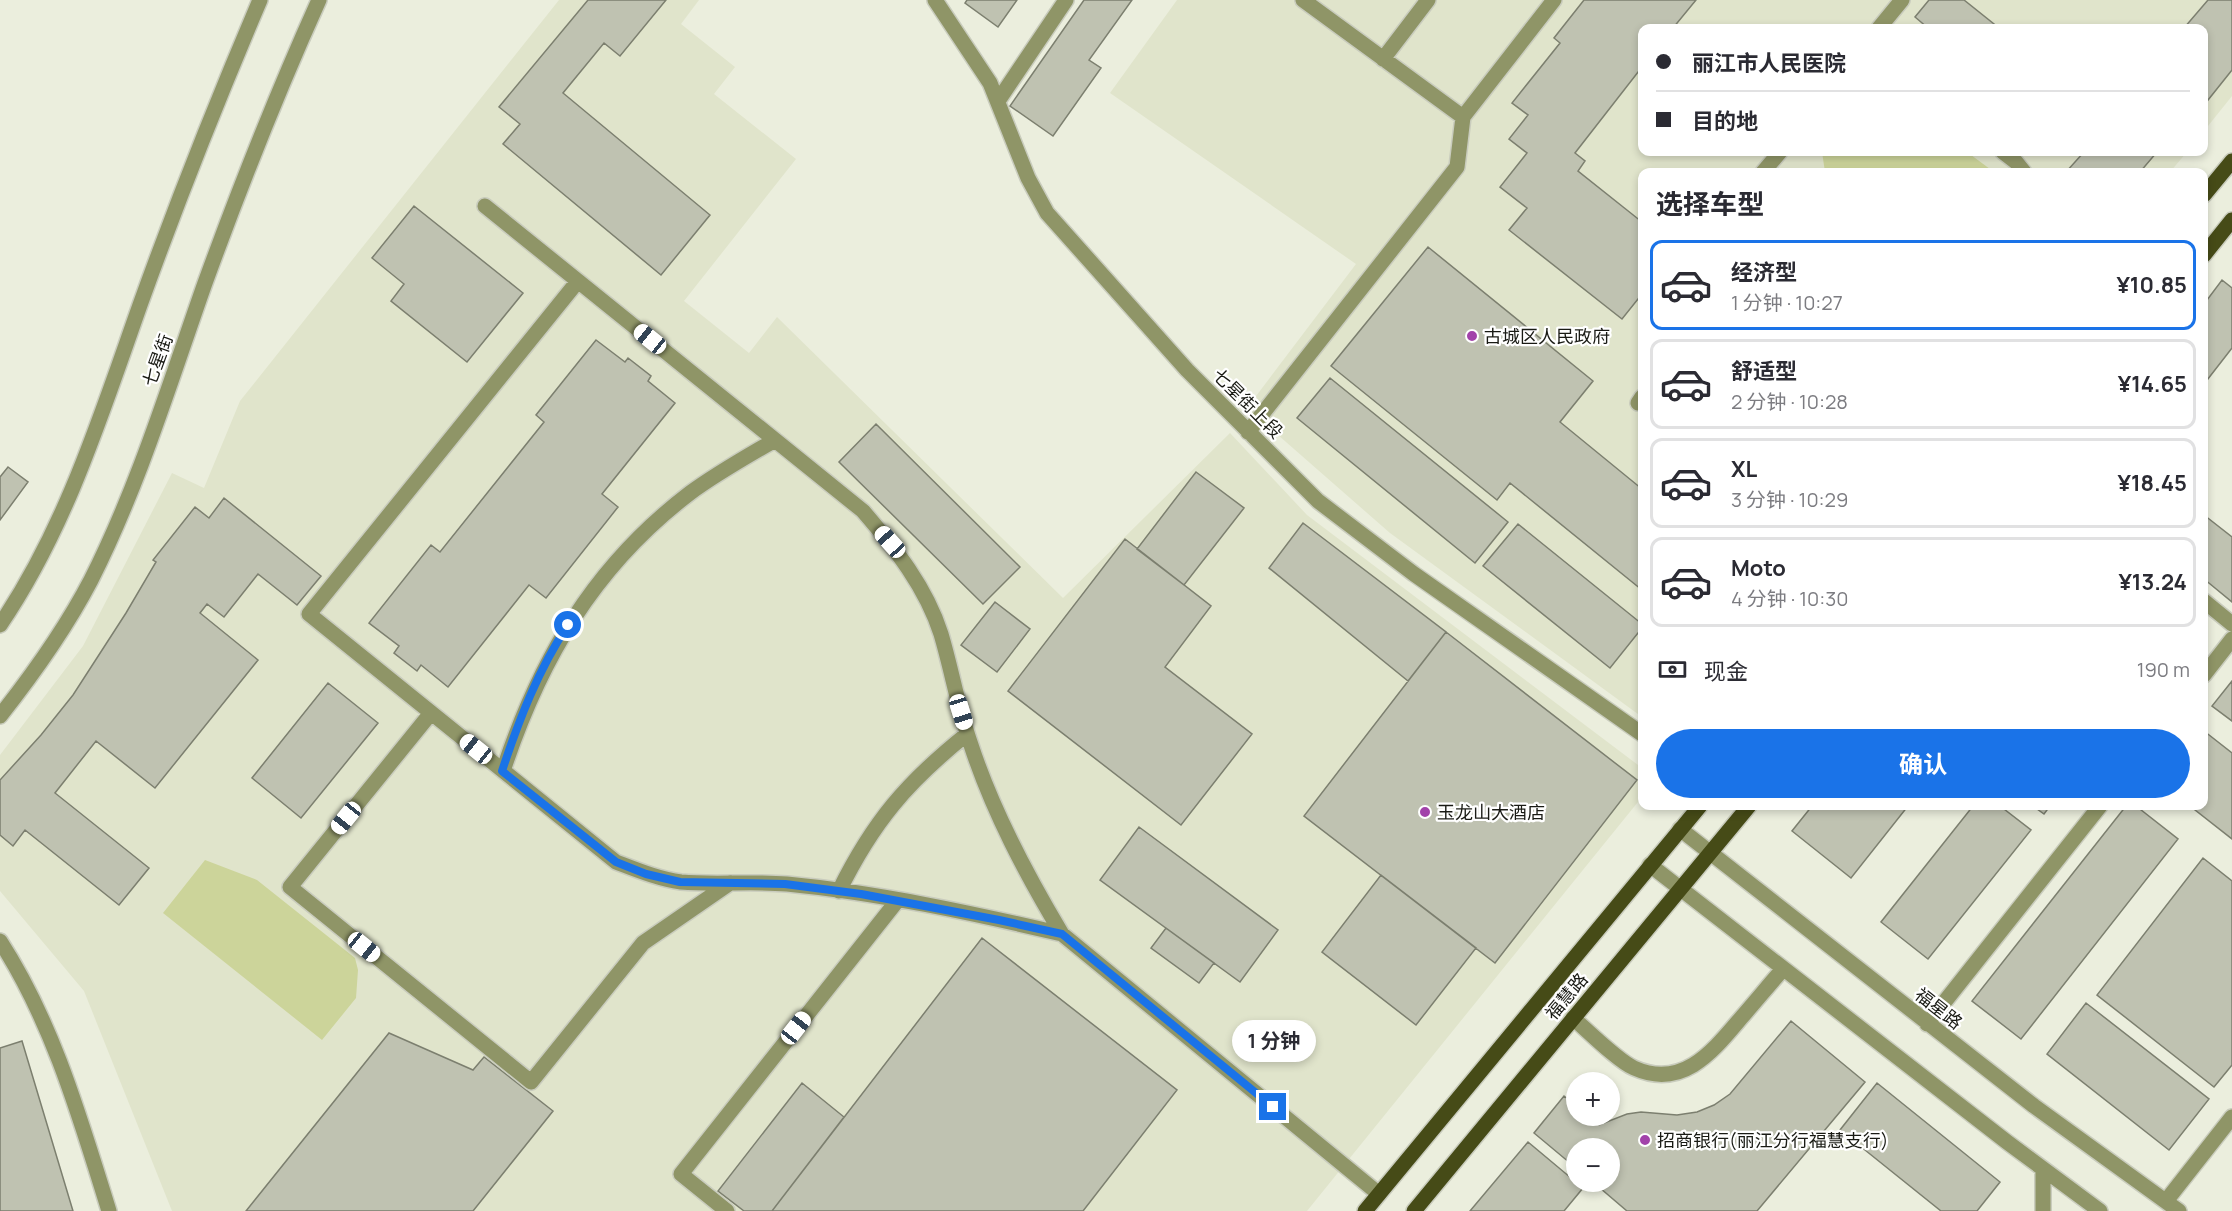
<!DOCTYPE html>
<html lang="zh">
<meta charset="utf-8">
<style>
:root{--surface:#fff;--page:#f2f2f3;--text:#2b2b33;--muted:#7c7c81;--line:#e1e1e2;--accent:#1a73e8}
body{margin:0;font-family:Manrope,"Noto Sans SC",sans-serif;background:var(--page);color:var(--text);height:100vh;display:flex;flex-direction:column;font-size:22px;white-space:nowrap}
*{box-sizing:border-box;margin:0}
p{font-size:20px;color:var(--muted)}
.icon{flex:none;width:33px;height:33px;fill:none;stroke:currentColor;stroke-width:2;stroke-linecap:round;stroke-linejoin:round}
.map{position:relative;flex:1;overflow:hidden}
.sheet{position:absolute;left:1638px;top:168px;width:570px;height:642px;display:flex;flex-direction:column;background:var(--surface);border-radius:12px;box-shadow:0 3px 9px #0003}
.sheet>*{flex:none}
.hud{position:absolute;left:1638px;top:24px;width:570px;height:132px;border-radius:12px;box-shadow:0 3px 9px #0003;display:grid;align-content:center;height:132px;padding:0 18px;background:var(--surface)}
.buttons{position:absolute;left:1566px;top:1072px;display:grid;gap:12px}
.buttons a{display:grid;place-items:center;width:54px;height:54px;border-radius:50%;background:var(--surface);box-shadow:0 3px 9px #0003;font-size:30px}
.end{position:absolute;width:27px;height:27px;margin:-14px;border:8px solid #1a73e8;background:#fff;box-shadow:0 0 0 3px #fff}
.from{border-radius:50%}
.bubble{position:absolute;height:42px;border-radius:21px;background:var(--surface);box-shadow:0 3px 9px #0003;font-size:20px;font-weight:700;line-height:42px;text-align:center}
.car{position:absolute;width:18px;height:36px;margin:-18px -9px;border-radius:8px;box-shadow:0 0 4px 2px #0007;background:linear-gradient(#fff 24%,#345 0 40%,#fff 0 76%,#345 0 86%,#fff 0)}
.hud b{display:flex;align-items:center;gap:21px;height:57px;font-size:22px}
.hud b+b{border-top:2px solid var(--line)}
.hud i{width:15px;height:15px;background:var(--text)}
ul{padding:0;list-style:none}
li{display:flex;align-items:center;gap:18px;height:90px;margin:0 12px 9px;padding:0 6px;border:3px solid var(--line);border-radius:12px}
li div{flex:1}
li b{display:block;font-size:22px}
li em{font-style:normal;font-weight:700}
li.selected{border-color:var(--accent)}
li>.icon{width:54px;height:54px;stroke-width:1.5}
h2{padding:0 18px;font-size:27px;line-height:72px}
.pay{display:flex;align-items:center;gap:15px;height:66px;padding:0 18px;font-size:22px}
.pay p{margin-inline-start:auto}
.cta{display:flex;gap:12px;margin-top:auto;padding:12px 18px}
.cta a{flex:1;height:69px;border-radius:36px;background:var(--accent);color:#fff;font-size:24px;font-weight:700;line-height:69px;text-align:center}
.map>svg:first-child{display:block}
</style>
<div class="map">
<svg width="2232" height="1211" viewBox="0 0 2232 1211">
<rect width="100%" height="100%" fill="#ebeedd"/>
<!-- built -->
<path fill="#e0e4cb" d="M559 0H699L681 24 735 67 714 94 796 159 684 301 749 353 777 317 1063 598 1230 433 1307 515 1642 768V797L1307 1211H172L84 991 0 891V755L83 646 172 473 204 488 240 401Z
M1177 0H2232V96L2204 131V28H1642V152H2187L2170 172H1642V717L1390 533 1247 408 1356 264 1110 93Z"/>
<!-- green -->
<path fill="#ccd49a" d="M1822 152H1967L1994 172H1825Z
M205 860 257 880 355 958 358 970 356 998 322 1040 163 913Z"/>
<!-- building -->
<path fill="#bfc2b1" stroke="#7c7f6f" stroke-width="1.5" d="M588 0H666L620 56 604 43 563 93 710 215 661 275 503 144 520 124 499 107Z
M967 0H1017L998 27 965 3Z
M1084 0H1132L1089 60 1101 68 1053 136 1010 106Z
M1584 0H1696L1673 28H1642V67L1575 153 1585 161 1578 171 1642 222 1641 264 1642 294 1622 319 1509 230 1527 208 1500 187 1527 153 1509 139 1528 115 1512 103 1560 43 1554 38Z
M1929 0H1964L1999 28H1928L1915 17Z
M2208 0H2232V70L2204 105V28H2184Z
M2084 152H2157L2140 172H2066Z
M414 206 523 293 467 362 391 301 404 284 372 258Z
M1428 247 1593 381 1560 422 1642 489V590L1510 483 1497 500 1331 366Z
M2222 280 2232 288V348L2204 384V304Z
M596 340 625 362 628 358 651 376 648 381 675 403 602 494 618 507 546 598 529 585 448 687 421 665 417 671 394 653 399 646 369 623 431 545 440 552 544 422 536 415Z
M1330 378 1508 522 1475 563 1297 418Z
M876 424 1020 567 983 604 839 462Z
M8 467 28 482 0 520V477Z
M1196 472 1244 508 1184 585 1137 549Z
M224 498 321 576 297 605 258 574 224 617 207 604 200 613 258 660 155 788 96 741 55 793 149 868 119 905 25 830 13 846 0 835V780L41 735 73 695 126 613 156 562 153 560 195 507 209 518Z
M2204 515 2232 537V602L2204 579Z
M1303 523 1446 632 1408 681 1269 568Z
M1518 524 1642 624V628L1610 668 1483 566Z
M1125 539 1211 606 1165 667 1252 734 1181 825 1008 691Z
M995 602 1030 629 997 672 961 645Z
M1446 632 1637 780 1495 963 1304 816Z
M2232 681V721L2212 706Z
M328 683 378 723 301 818 252 778Z
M2204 731 2232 753V839L2190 806H2204Z
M1812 806H1908L1851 878 1792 831Z
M1973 806H2000L2031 830 1928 959 1881 922Z
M2033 806H2050L2044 814Z
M2126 806H2136L2178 839 2021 1039 1972 1001Z
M1139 827 1278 930 1240 982 1100 880Z
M2203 858 2232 881V1065L2214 1087 2097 995Z
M1381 875 1476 948 1416 1025 1322 952Z
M1166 928 1214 963 1199 983 1151 948Z
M982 938 1177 1090 1083 1211H772Z
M2086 1003 2209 1099 2169 1150 2047 1054Z
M1791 1021 1865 1082 1757 1211H1627L1593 1182H1610V1149H1576V1168L1534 1133 1564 1096 1576 1106V1116H1589L1599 1125 1627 1114 1641 1112 1677 1115 1697 1112 1714 1105 1730 1094Z
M389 1033 473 1070 484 1057 553 1111 473 1211H246Z
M22 1041 73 1211H0V1048Z
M802 1083 844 1117 772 1211H744L718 1191Z
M1877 1083 2000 1182 1977 1211H1941L1840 1130Z
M1528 1142 1583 1188 1564 1211H1470Z"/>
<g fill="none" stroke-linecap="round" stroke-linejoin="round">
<defs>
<path id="minor" d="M935 0 990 83 1028 178 1047 213 1187 370 1318 501 1414 574 1642 734
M1303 0 1463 117
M1879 28 1902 0
M1383 59 1428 0
M998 101 1066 0
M2003 152 2016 162 2024 172
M1763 172 1780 152
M485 206 863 511C895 548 926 587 941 634 952 671 958 708 971 745 993 812 1026 874 1062 934L1379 1194
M578 281 309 614 616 862C637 870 659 879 681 882 716 885 752 881 787 884 879 893 972 913 1062 934
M1638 403 1642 397
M1248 432 1457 167 1463 117 1554 0
M2204 601 2232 624
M0 625C66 528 101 415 140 305 177 202 217 101 260 0
M2204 675 2232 639
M431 713 290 887 531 1082 643 943 730 883
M0 716C34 673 66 628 91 580 139 485 170 382 205 283 240 187 277 93 319 0
M503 771C540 659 594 566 690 493 717 473 746 457 775 440
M1680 829 2034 1106 2179 1211
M1650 865 2007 1142 2100 1211
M839 891C873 822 907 782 967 734
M0 941C53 1023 80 1118 109 1211
M1573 1018C1587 1030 1618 1061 1634 1068 1683 1090 1713 1051 1741 1018 1755 1002 1769 985 1783 969
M1927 1024 2100 806
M2043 1169V1211
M2166 1201 2232 1117
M727 1211 681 1174 897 901"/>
<path id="major" d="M2204 195 2232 161
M2204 255 2232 220
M1365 1211 1700 806
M1414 1211 1749 806"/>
</defs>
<!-- minor casing -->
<use href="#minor" stroke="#c9ccbd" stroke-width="18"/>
<!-- major casing -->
<use href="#major" stroke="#c9ccbd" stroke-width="18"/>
<!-- minor -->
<use href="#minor" stroke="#8f9567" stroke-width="15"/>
<!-- major -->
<use href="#major" stroke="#464b17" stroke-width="15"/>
</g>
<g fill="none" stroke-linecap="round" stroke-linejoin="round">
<!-- route -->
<path stroke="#1a73e8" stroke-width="8" d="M568 625C538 670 519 720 502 771L616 862 646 874 680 882 785 884 861 894 999 920 1062 934 1273 1107"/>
</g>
<!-- markers -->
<g fill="#a242aa" stroke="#fff" stroke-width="2">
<circle cx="1472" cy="336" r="6"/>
<circle cx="1425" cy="812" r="6"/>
<circle cx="1645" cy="1140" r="6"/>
</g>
<g text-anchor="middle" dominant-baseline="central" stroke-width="4.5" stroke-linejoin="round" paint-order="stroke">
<!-- poi labels -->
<g font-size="18" fill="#191a14" stroke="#fff" text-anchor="start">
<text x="1484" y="336">古城区人民政府</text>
<text x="1437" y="812">玉龙山大酒店</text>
<text x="1657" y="1140">招商银行(丽江分行福慧支行)</text>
</g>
<!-- street labels -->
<g font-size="18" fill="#191a14" stroke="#fff">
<text transform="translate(157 360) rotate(-70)">七星街</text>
<text transform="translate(1248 403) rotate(45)">七星街上段</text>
<text transform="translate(1566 996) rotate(-50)">福慧路</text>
<text transform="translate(1939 1008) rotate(38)">福星路</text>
</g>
</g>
</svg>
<div class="buttons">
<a>+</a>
<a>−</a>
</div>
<i class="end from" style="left:568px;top:625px"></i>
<i class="end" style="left:1273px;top:1107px"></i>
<div class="bubble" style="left:1232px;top:1020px;width:84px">1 分钟</div>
<i class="car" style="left:650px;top:339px;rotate:309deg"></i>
<i class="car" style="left:890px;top:542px;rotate:318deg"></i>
<i class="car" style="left:961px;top:712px;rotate:163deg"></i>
<i class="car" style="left:476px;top:749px;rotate:309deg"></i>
<i class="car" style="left:346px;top:818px;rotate:219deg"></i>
<i class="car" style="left:364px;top:947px;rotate:129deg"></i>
<i class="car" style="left:796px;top:1028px;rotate:38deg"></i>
<div class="hud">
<b><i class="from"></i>丽江市人民医院</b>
<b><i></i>目的地</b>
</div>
<section class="sheet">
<h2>选择车型</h2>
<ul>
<li class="selected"><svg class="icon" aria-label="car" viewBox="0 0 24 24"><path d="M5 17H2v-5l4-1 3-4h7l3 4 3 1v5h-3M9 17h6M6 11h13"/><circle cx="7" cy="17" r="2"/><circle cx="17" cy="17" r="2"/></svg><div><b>经济型</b><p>1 分钟 · 10:27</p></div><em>¥10.85</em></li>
<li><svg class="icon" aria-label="car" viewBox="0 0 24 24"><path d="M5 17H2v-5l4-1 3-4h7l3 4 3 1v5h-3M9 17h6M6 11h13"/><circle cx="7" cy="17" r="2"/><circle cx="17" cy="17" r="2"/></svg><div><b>舒适型</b><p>2 分钟 · 10:28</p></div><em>¥14.65</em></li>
<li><svg class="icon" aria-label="car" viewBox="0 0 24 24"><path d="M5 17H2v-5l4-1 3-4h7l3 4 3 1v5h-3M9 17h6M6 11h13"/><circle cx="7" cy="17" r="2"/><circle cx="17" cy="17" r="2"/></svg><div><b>XL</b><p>3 分钟 · 10:29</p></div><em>¥18.45</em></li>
<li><svg class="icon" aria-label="car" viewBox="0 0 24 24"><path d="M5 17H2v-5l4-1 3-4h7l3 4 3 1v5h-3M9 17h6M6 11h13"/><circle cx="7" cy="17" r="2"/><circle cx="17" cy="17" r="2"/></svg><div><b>Moto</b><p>4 分钟 · 10:30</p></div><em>¥13.24</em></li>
</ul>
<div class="pay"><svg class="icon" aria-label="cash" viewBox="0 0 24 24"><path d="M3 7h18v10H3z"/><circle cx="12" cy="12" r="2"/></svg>现金<p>190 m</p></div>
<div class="cta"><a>确认</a></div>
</section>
</div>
